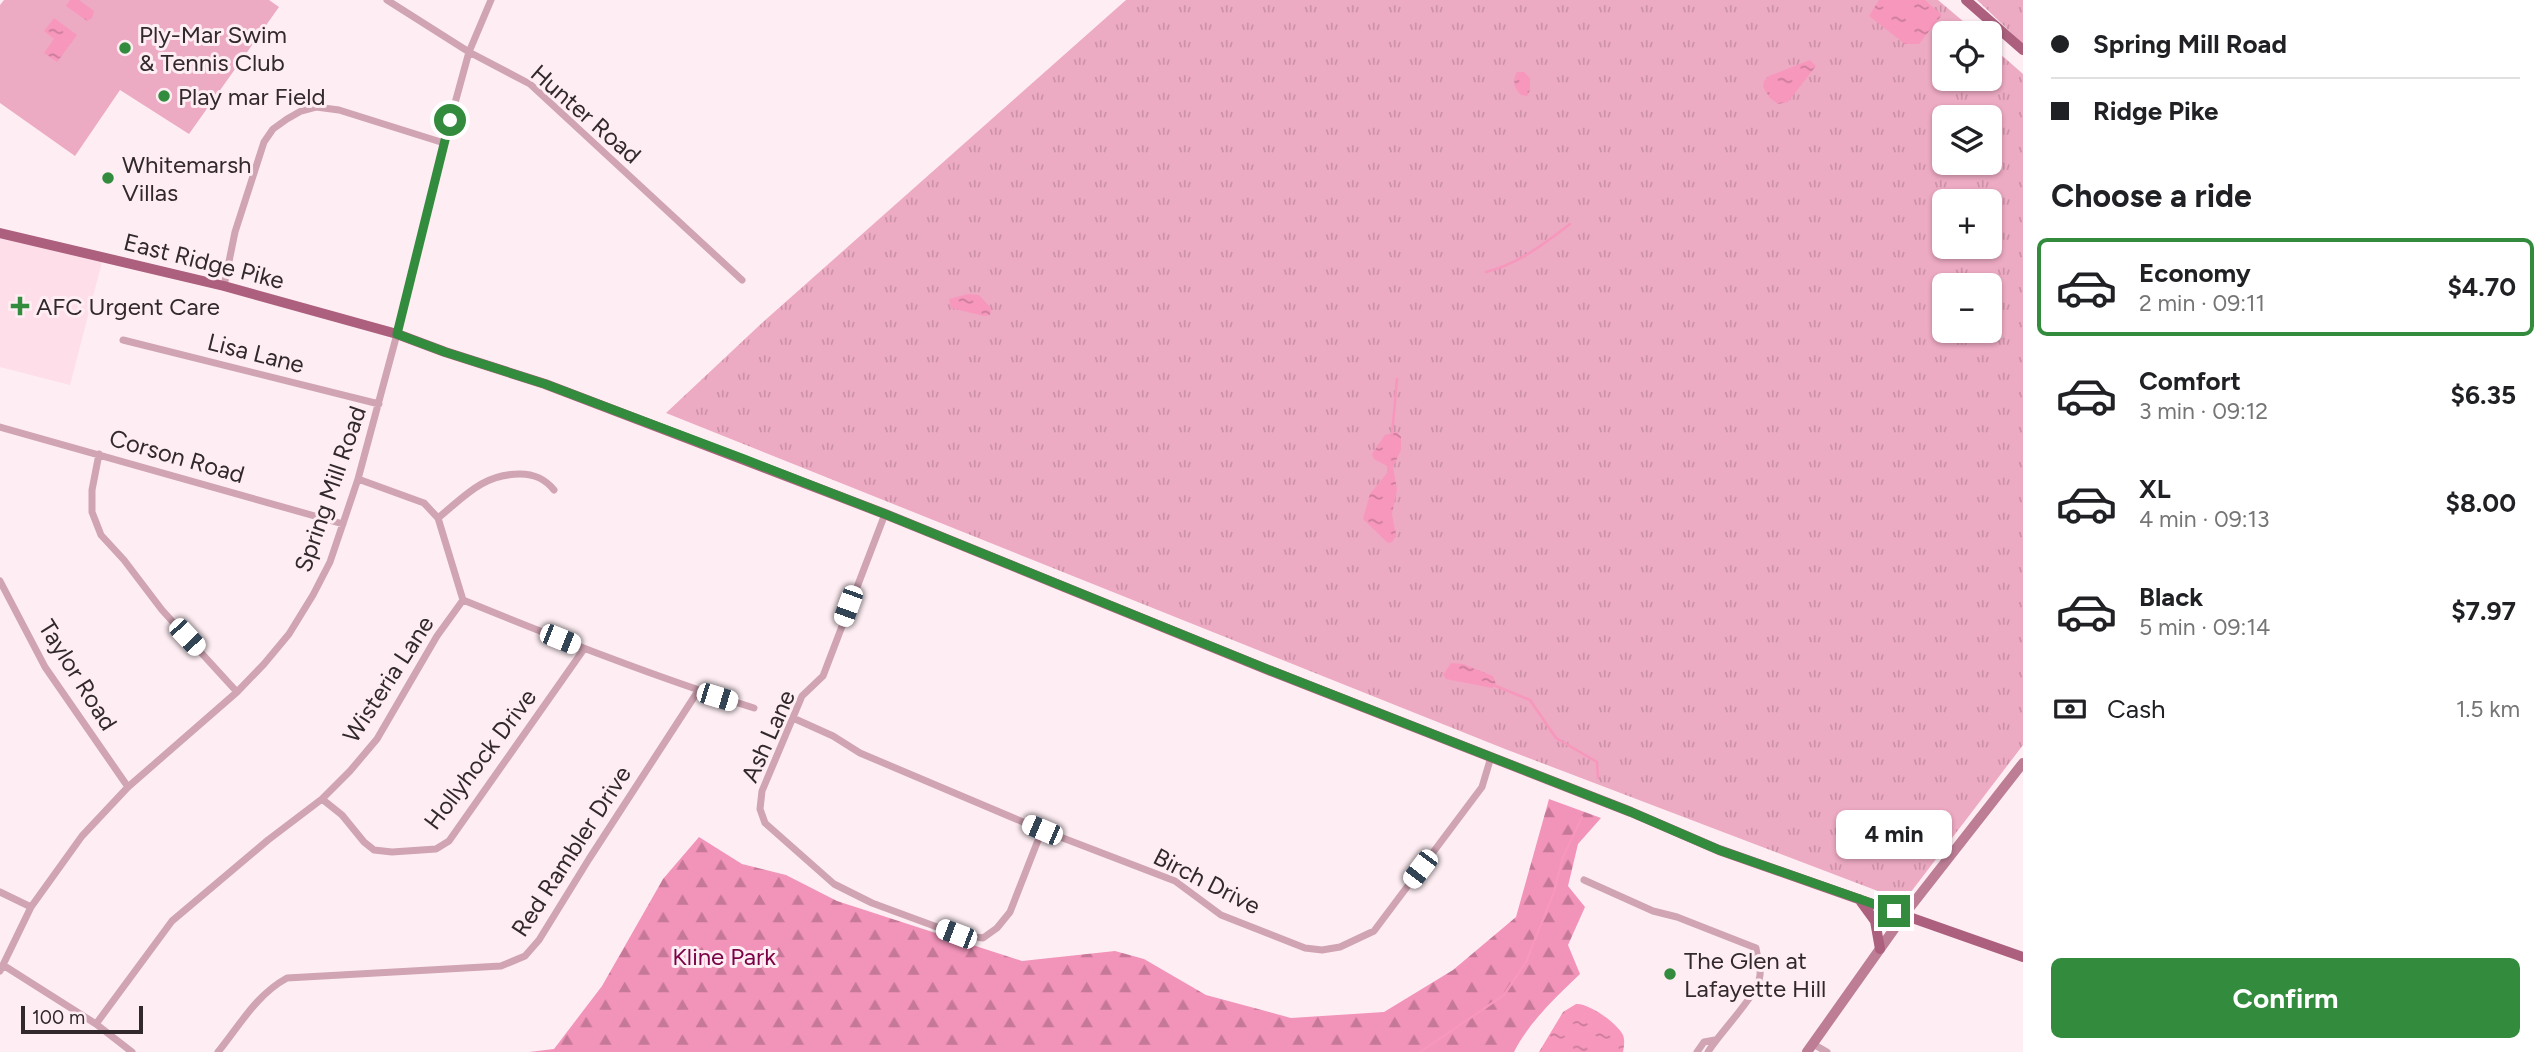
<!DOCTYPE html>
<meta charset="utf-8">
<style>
:root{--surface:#fff;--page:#f2f2f2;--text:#202124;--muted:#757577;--line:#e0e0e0;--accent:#338c3d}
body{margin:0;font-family:Figtree,sans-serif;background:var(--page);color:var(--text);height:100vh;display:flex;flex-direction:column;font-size:26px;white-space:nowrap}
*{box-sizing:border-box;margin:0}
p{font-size:23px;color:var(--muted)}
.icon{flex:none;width:38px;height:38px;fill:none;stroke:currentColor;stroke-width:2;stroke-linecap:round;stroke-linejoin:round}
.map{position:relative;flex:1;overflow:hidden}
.details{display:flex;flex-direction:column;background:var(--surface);width:525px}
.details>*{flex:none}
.banner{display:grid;align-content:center;height:154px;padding:0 28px;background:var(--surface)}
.controls{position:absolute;left:1932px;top:21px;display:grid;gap:14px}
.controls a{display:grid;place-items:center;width:70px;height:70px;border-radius:10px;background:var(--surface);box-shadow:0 2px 5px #0004;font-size:35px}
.scale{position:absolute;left:21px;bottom:18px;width:122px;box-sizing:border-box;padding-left:7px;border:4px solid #32292c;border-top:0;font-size:19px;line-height:24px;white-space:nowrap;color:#32292c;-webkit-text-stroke:5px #feeef3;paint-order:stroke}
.end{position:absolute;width:32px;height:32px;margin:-16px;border:9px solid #338c3d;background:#fff;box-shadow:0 0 0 4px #fff}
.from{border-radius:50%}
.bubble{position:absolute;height:49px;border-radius:10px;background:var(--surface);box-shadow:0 2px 5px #0004;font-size:23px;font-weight:700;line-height:49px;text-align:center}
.car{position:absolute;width:21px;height:42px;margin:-21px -10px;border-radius:9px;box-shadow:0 0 5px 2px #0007;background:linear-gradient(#fff 24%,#345 0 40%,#fff 0 76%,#345 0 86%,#fff 0)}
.banner b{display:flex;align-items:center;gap:24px;height:66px;font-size:26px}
.banner b+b{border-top:2px solid var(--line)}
.banner i{width:18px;height:18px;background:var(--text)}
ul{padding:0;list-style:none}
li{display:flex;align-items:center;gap:21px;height:98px;margin:0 14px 10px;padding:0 14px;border:4px solid transparent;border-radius:10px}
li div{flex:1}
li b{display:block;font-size:26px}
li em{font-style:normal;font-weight:700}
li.current{border-color:var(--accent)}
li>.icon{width:63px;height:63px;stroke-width:1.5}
h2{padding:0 28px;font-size:32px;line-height:84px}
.pay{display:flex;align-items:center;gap:18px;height:77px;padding:0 28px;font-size:26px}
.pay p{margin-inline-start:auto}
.action{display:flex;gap:14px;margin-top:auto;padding:14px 28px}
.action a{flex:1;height:80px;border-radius:10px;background:var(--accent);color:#fff;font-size:28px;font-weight:700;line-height:80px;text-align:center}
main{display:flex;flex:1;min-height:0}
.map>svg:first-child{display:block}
</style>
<main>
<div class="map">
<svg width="2023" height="1052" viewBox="0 0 2023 1052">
<defs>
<pattern id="grass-tufts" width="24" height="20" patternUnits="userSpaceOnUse" patternTransform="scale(1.75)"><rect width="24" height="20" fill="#edaac3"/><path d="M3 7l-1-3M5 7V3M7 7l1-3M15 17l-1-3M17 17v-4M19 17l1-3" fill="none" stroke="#cc92a8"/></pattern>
<pattern id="forest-firs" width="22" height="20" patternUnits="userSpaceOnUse" patternTransform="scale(1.75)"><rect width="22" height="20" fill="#f293b9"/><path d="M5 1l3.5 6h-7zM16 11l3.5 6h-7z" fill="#c57897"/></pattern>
<pattern id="water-ripples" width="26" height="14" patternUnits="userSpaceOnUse" patternTransform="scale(1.75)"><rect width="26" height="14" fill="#f797bc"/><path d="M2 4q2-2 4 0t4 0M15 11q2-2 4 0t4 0" fill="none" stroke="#c97b99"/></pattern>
</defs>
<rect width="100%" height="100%" fill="#feeef3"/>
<!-- built -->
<path fill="#fedee9" d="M0 233 103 258 70 385 0 367Z"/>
<!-- grass -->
<path fill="url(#grass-tufts)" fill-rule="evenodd" d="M1126 0H1938L1977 33H1944V79H1990V45L2023 74V745L1904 901 1505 749 666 413 763 322ZM1944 117H1990V163H1944ZM1944 201H1990V247H1944ZM1944 285H1990V331H1944Z
M1977 0H2023V44Z"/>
<!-- forest -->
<path fill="url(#forest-firs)" d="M1549 799 1601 818 1578 844 1568 886 1585 907 1568 945 1580 974C1555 998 1530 1021 1514 1052H529L554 1049 602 986 663 879 699 837 742 864 786 875 837 901 1022 961 1115 951 1144 959 1206 995 1291 1018 1384 1012 1453 970 1516 917Z"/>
<!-- pitch -->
<path fill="#edaac3" d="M4 0H269L279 7 189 134 120 90 75 156 0 103V5Z"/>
<!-- water -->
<path fill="url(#water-ripples)" d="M70 0H79L94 11 92 18 87 21 66 6Z
M1879 0H1925L1942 15 1919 44H1905L1869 16Z
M54 18 77 35 57 62 44 53 54 39 44 31Z
M1810 60 1816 66 1788 102 1778 104 1770 98 1763 87 1764 81 1769 76Z
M1517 72H1524L1530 78V90L1527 96 1521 95C1514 88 1512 81 1517 72Z
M968 294 979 295 991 308 990 315 984 316 951 308 949 299Z
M1397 432 1401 437V450L1393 467 1397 489 1392 514 1396 536 1392 542 1388 543 1363 519 1370 494 1387 473V466L1374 459 1372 454 1385 435Z
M1451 663 1463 664 1493 676 1496 684 1492 688 1446 679 1443 675Z
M1576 1004C1589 1003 1617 1023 1623 1035 1625 1040 1624 1047 1623 1052H1539L1563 1012Z"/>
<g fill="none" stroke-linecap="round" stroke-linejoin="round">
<!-- stream -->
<path stroke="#f797bc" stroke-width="2.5" d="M1486 272C1518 264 1544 244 1570 224
M1392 435 1397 379
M1491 684 1530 700 1556 738 1597 762 1598 778
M1420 1052 1504 995 1526 962 1554 892 1563 857 1582 817"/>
<!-- minor -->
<path stroke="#d0a4b3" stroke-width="7" d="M387 0 469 52 530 84 742 280
M224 286 235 232 264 142 273 129 287 119 301 111 316 107 339 110 444 143
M123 340 379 404
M0 427 343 524
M99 454 92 490V512L101 535 124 560 162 610 237 692
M358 479 424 503 438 518 463 600
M885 514 823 676 802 696 762 791 760 809 765 823 834 884 872 903 956 934 983 938 997 928 1010 912 1042 830
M438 518C465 496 483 474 520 474 535 474 545 479 554 490
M0 581 45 667 128 787
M463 600C559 639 655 677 754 708
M793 718 833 736 860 753 1042 830 1175 881 1221 915 1305 948 1322 950 1340 947 1374 931 1482 787 1491 757
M322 799 342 815 364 842 374 850 392 852 436 849 449 841 584 649
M1584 880 1653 911 1677 917 1756 948C1757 956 1761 967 1760 975 1759 994 1719 1033 1708 1052
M0 892 31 907
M3 965 96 1024 132 1052
M0 971 31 907 82 836 128 787 237 692 264 664 289 634 313 595 330 562 358 479 397 334 444 143 469 52 491 0
M96 1024 172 921 268 840 322 799 350 771 377 739 437 636 463 600
M1813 1044 1827 1052
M218 1052C240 1025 256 995 287 978L501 966 525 956 539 940 589 859 698 691
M1697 1052 1704 1042 1715 1040"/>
<!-- secondary -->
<path stroke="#bc7d95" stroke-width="10" d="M1807 1052 1904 915 2023 763"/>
<!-- primary -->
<path stroke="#ac607e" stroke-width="10" d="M1966 0 2023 50
M0 233 224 286 397 334 445 352 545 384 885 514 1271 671 1631 812 1719 850 2023 957
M1859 899 1875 921 1880 949"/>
</g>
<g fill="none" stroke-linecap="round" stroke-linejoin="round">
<!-- route -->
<path stroke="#338c3d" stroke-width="9" d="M450 120 397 334 445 352 545 384 744 459 885 514 1272 671 1631 812 1719 850 1894 911"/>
</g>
<!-- markers -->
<g fill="#338c3d" stroke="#feeef3" stroke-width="2.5">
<circle cx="125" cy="48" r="7"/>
<circle cx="164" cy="96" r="7"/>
<circle cx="108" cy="178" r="7"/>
<path d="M16.5 295.5h7v7h7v7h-7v7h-7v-7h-7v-7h7z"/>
<circle cx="1670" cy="974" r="7"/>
</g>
<g text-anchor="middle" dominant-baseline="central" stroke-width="6" stroke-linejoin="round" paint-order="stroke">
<!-- poi labels -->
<g font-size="24" fill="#32292c" stroke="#feeef3" text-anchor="start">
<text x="139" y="34">Ply-Mar Swim<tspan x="139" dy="28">&amp; Tennis Club</tspan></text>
<text x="178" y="96">Play mar Field</text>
<text x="122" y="164">Whitemarsh<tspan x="122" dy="28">Villas</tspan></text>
<text x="36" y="306">AFC Urgent Care</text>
<text x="1684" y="960">The Glen at<tspan x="1684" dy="28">Lafayette Hill</tspan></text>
</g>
<!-- street labels -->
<g font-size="24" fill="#32292c" stroke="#feeef3">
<text transform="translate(586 114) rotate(41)">Hunter Road</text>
<text transform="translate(204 261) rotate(14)">East Ridge Pike</text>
<text transform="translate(256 353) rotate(14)">Lisa Lane</text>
<text transform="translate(177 456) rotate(16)">Corson Road</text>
<text transform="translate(330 489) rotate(-71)">Spring Mill Road</text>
<text transform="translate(78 675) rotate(58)">Taylor Road</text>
<text transform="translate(388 679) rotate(-57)">Wisteria Lane</text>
<text transform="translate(768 736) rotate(-66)">Ash Lane</text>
<text transform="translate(480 759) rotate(-53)">Hollyhock Drive</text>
<text transform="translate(571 851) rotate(-57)">Red Rambler Drive</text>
<text transform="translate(1207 881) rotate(27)">Birch Drive</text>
</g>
<!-- park labels -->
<g font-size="24" fill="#790245" stroke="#feeef3">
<text x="724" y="956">Kline Park</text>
</g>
</g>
</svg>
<div class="controls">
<a><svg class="icon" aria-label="locate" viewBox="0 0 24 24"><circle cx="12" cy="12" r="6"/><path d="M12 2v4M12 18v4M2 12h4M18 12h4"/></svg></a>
<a><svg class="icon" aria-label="layers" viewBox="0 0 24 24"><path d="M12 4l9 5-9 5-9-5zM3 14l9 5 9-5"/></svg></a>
<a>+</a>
<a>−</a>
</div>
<div class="scale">100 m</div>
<i class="end from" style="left:450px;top:120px"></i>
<i class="end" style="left:1894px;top:911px"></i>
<div class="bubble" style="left:1836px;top:810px;width:116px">4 min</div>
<i class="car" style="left:848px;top:606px;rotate:200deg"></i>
<i class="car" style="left:187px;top:637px;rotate:137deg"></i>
<i class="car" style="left:560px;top:639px;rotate:112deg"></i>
<i class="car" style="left:717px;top:697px;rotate:107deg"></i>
<i class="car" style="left:1042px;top:830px;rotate:293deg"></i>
<i class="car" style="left:1420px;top:869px;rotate:217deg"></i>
<i class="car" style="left:956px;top:934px;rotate:291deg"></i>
</div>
<section class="details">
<div class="banner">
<b><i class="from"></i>Spring Mill Road</b>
<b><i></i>Ridge Pike</b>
</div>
<h2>Choose a ride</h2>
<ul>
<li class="current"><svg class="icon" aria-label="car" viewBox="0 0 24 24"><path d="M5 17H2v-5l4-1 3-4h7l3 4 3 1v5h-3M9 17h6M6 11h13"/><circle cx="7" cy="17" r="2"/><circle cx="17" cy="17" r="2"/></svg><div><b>Economy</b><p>2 min · 09:11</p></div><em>$4.70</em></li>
<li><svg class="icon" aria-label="car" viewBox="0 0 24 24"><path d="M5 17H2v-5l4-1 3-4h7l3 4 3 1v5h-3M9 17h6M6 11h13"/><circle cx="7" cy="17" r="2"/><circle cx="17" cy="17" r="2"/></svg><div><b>Comfort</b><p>3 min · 09:12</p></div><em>$6.35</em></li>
<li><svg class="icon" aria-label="car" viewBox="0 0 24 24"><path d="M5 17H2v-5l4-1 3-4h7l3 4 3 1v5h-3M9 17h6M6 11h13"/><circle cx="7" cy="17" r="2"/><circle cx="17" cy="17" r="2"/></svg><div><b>XL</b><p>4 min · 09:13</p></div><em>$8.00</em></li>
<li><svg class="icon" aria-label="car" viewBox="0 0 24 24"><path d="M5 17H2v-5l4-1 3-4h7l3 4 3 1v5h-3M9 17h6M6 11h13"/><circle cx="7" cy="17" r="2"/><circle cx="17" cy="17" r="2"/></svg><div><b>Black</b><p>5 min · 09:14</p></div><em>$7.97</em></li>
</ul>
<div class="pay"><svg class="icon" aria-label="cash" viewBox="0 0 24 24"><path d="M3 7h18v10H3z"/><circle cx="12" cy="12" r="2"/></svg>Cash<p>1.5 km</p></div>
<div class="action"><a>Confirm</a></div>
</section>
</main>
